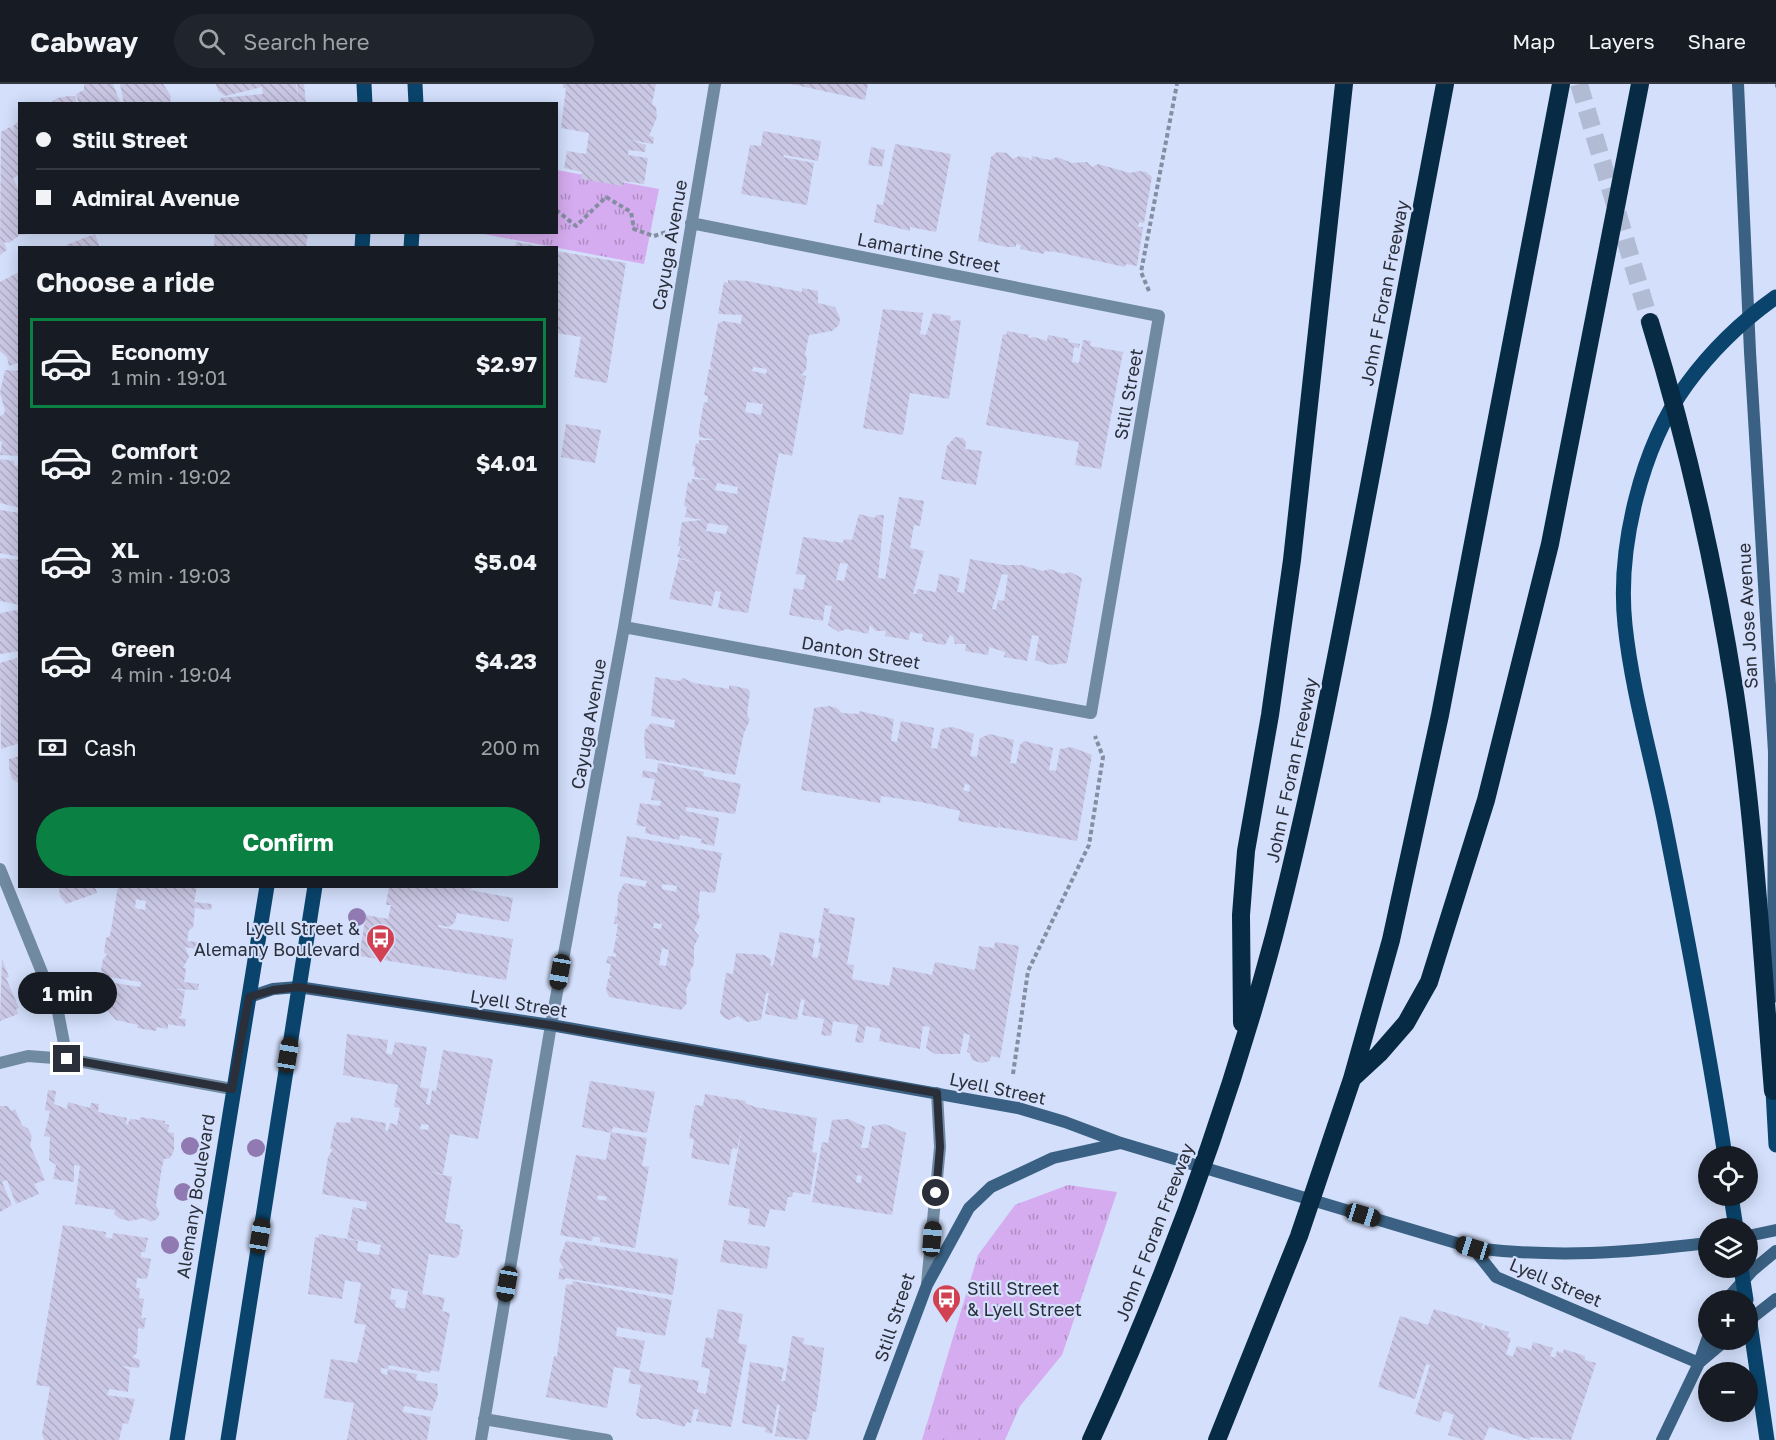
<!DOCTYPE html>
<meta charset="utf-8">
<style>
:root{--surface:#171b24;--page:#20242c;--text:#f1f3f6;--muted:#9ea1a6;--line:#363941;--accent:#0b8043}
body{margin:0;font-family:"Golos Text",sans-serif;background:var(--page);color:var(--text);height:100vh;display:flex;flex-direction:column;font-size:22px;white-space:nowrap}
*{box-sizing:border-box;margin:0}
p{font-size:20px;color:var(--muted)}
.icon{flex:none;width:33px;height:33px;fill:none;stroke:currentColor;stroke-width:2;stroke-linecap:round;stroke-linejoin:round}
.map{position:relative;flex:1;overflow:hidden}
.details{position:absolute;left:18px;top:162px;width:540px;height:642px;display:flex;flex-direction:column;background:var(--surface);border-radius:0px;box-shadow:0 3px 15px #0003}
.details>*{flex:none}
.top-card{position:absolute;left:18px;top:18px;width:540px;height:132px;border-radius:0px;box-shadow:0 3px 15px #0003;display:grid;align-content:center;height:132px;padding:0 18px;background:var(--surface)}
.buttons{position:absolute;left:1698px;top:1062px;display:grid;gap:12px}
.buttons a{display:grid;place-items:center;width:60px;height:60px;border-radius:50%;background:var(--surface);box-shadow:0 3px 15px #0003;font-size:30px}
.end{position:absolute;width:27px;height:27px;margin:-14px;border:8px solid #2b2f3a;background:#fff;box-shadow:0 0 0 3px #fff}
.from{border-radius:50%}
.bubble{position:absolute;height:42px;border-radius:21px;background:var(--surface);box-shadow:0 3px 15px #0003;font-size:20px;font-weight:700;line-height:42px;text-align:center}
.car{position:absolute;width:18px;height:36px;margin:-18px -9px;border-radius:8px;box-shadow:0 0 4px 2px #0007;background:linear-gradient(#222 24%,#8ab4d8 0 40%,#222 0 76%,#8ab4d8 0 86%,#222 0)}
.top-card b{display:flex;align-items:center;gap:21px;height:57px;font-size:22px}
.top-card b+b{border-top:2px solid var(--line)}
.top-card i{width:15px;height:15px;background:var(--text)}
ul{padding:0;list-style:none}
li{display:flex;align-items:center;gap:18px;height:90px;margin:0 12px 9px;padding:0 6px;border:3px solid transparent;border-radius:0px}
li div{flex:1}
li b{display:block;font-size:22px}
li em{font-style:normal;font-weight:700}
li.on{border-color:var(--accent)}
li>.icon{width:54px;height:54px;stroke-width:1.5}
h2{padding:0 18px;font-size:27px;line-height:72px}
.pay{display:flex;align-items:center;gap:15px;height:66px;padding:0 18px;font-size:22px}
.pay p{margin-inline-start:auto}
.cta{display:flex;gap:12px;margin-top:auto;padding:12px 18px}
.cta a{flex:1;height:69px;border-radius:36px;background:var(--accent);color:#fff;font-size:24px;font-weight:700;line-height:69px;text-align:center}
header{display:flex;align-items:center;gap:36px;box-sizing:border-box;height:84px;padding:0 30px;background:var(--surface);border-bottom:2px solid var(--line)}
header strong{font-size:28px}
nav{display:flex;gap:33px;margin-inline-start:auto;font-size:21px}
.search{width:420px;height:54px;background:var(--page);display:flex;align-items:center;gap:15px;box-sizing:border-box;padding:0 21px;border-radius:33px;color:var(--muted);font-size:22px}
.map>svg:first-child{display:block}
</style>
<header>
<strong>Cabway</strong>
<div class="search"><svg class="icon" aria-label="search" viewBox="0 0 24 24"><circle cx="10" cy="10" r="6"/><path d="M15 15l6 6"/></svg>Search here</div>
<nav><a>Map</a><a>Layers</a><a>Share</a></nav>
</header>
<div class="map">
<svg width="1776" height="1356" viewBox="0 0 1776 1356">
<defs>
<pattern id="grass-tufts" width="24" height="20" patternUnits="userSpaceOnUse" patternTransform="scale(1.5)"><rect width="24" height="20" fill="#d5acef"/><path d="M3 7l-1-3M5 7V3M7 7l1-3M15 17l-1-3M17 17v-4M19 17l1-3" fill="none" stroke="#ad8cc3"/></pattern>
<pattern id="building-back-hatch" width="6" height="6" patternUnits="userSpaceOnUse" patternTransform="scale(1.5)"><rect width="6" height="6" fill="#cac7e5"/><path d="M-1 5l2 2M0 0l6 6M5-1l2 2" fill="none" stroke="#aeabc5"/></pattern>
</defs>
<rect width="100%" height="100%" fill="#d3dffb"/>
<!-- grass -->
<path fill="url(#grass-tufts)" d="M557 86 659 105 644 180 478 149 556 148Z
M1068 1101 1117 1108 1062 1271 1020 1322 1005 1356H922L978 1171 1015 1121Z"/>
<!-- building -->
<path fill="url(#building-back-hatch)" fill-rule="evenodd" d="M84 0H113L121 20H79L76 10 84 6Z
M120 0H163L171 12 170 20H124Z
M216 0H296L298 16 297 0H304L306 20H218L221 14 263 10 262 3 225 12 218 7Z
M563 0H656L652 20 656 23 657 33 649 52 654 53 653 60 630 56 646 61 645 68 629 66 628 71 648 74 644 100 623 97 622 102 581 95 582 88 564 84 567 67 586 70 589 49 561 44 566 4H563Z
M791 0H868L865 16Z
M69 12H75L77 20H49L57 14Z
M20 36V91L13 94 20 109V148L34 149 20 151 9 159 4 158 7 166 0 171 1 48 10 43 15 48 12 43Z
M763 47 821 57 818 77 784 71 783 73 814 79 807 121 741 110 750 61 761 62Z
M895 60 951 70 936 148 910 143V147L874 138 877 120 883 121Z
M871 63 885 66 882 83 868 81Z
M997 68 1007 69 1013 75 1019 72 1028 74 1031 77 1032 72 1050 76 1057 73 1072 79 1087 78 1092 83 1098 80 1130 89 1139 87 1146 88 1152 93 1144 139 1139 138 1138 143H1143L1137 182 1126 180 1125 183 1057 168 1045 167 1044 170 1020 165 1021 161 1016 160V163H1007L978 157 991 73Z
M215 148H308L306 164H214Z
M95 150 100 164H67L66 161Z
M516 158 537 162 536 164H515Z
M556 167 626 179 607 299 574 293 581 253 556 249Z
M17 189 20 190V278L9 282 7 273 0 267V198Z
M728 196 747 197 802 208V204L818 207V219L835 223 840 234 839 241 832 247 809 251 805 270 807 276 806 286 801 291 806 292 792 372 779 369 748 529 718 524 721 508 715 507 712 522 669 515 679 475 697 479 677 473 681 462H678L682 438 703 436 685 433 687 423 684 422 688 398 692 399V395L710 396 694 393 695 383 692 382 696 359 699 360V356H715L699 353V346L704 318 707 319 708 312 704 311 709 285 712 286 710 282 718 239 724 237 741 240 742 231 718 230 724 198 728 199ZM753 283 767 285 766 290 752 287ZM747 318 763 320 761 331 745 328ZM717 399 738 403 737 410 715 406ZM708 439 728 442 726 450 706 447Z
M883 225 923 229 920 250 926 251 933 229 951 232 950 237 961 236 949 315 910 309 903 351 863 344Z
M1007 247 1029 251 1028 254 1034 253 1047 257 1048 251 1069 255 1068 258 1080 260 1079 264 1074 263 1072 278 1079 279 1083 256 1091 257 1090 262 1123 268 1101 385 1075 381 1079 358 986 341 1003 250 1006 251Z
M5 286 20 287V372L0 371 2 358 0 357V332L4 330 5 326 0 309Z
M566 340 601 346 595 379 561 373Z
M955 353 963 354 966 358 965 365 982 367 976 401 941 395 947 362Z
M0 375 14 377V381L20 383V424L0 419Z
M899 413 924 417 920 442 914 441 910 464 924 467 913 510H916L917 505 936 508 939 490 960 494 957 508 964 509 970 475 1004 481H1021L1043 487 1050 485 1063 490 1070 488 1082 494 1067 579 1051 581 1035 576 1039 552 1032 551 1027 577 1004 573 1005 568 989 563 988 571 965 567 966 560H955L953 552 950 551 945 561 922 557 923 550 910 548 909 556 885 552 886 547H876L870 541 868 550 847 545 838 548 828 541 832 522 825 521 823 537 789 531 794 504 803 506 806 491 796 490 803 453 843 459 844 455 852 456 859 430 875 434 876 431H884L878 494 885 495ZM840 479 848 480 844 497 836 496ZM1002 490 1008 491 1004 517 998 516 996 526 992 525Z
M0 426 20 429V473L0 469Z
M0 474 20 476V521L0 517Z
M17 526 20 531V567L0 570V529Z
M17 574 20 659 1 665 0 579Z
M655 593 679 597 683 594 694 599 729 605V601L748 605 750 608 747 630 750 636 744 649 735 691 646 674 644 657 645 646 651 639 674 644 675 636 651 632Z
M829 622 837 624 842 629 859 630V627L894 635 891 657 897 658 901 637 934 644 931 664 937 665 941 646 944 644 953 643 974 650 970 672 977 673 980 654 990 650 1014 656 1010 679 1016 680 1020 661 1024 657 1053 664 1049 686 1056 687 1060 665 1071 663 1092 671 1077 757 999 743 1001 730 998 744 958 737 960 727 921 718 881 712 880 719 801 706 814 624ZM965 700 970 701 969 708 963 706Z
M20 672V700L12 695 9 683V675Z
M658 679 704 688 703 692 741 700 735 730 686 723V727L719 734 714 762 700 759 702 755 680 751 679 756 645 749 646 743 636 741 640 719 660 722 661 717 651 716 655 695 642 693 643 686 657 689Z
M627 752 722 769 715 809 700 807 698 826 700 832 694 846 699 852 694 863V880L690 887 691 895 686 905 687 919 681 926 609 913 606 906 608 895 612 892H609L611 880 606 879 608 872 616 873V870L613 869 616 854 620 853 616 852 618 840H614L615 832 617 833 618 811 624 799 645 803 647 797 620 792ZM662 800 677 802 676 808 662 805ZM654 839 662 840 661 845 653 844ZM662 864 669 866 666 882 659 881Z
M59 802H95L97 809 66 820 60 812Z
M118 802H197L194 818 212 820 211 826 193 824 195 826 193 844 189 846 187 857 197 858 196 865 185 863 189 873 183 884H186L184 898 199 900 198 906 173 905 185 907 181 932 177 934 186 935 185 943 168 940V945L157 943 156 947 137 944 138 941 116 936 102 920 99 912 102 897 140 903 141 898 103 892 101 887 103 875 107 871 104 868 106 854 110 852ZM136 815 146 817 145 826 135 824Z
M389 802H473L470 806 513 814 509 838 457 829 455 838 449 843 438 841V843L513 855 506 896 359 872 366 831 388 835 391 821H386Z
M824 824 830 825 828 829 855 834 847 880 854 881 852 895 889 902 893 883 932 891 935 878 975 886 979 862 994 864 995 858 1019 862 1000 974 991 972 990 977 982 979 972 976 970 969 967 968 970 951 964 949 960 970H935L926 964 930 943 923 942 920 965 879 957 881 945 866 942 863 959 855 958 858 941 833 937 831 952 821 951 824 935 802 931 805 916 801 915 797 936 765 930 769 909H766L761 936 747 938 738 932 729 936 723 933 720 929 726 889 733 890 736 869 764 871 771 875 770 881 773 882 780 848 815 855 812 873 818 874 821 859H818Z
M2 875 9 893 6 894 19 924 16 925 18 930 0 937Z
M347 950 388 956 386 969 392 971 395 958 427 963 420 1003 429 1005 426 1020 430 1021 432 1006 436 1007 443 966 493 975 478 1055 450 1050 443 1090 426 1087 452 1093 445 1138 461 1141 460 1145 463 1146 459 1171 456 1174 429 1170 422 1210 445 1214 442 1227 450 1229 439 1288 431 1286 430 1289 389 1281 388 1285 381 1284V1289L387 1291 388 1285 417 1290 416 1296 437 1300 438 1311 432 1327 404 1322 403 1328 431 1333 427 1356H347L354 1319 324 1314 331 1275 357 1279 366 1241 354 1239 361 1199 345 1196 342 1215 308 1210 315 1153 318 1154 319 1150 358 1157 357 1167 379 1171 381 1161 347 1154 353 1123 366 1126 367 1118 322 1110 328 1073 333 1065H330L334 1044 337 1038 350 1039 351 1033 386 1039 385 1046 388 1047 390 1039 397 1041 400 1024 394 1023 398 1001 343 991ZM421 1040 429 1041 428 1046 420 1045ZM392 1204 408 1207 405 1225 395 1223 396 1216 390 1215Z
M590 997 655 1008 647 1049 613 1043 611 1049 582 1043Z
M48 1006 56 1007 54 1020 67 1025 68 1018 90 1024 91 1019 99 1020 98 1028 127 1034 126 1040H128L130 1035 140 1036V1033L165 1037V1040L169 1041 168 1048 174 1049V1067L170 1074 164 1075 162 1083 156 1121 160 1129 157 1135 151 1138 144 1134 130 1137 120 1135 114 1130 115 1126 75 1120 80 1082 74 1081V1098L53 1095 56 1081 49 1076 50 1053 44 1052 50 1027 45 1026Z
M705 1010 746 1017 745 1019 755 1023 817 1034 812 1068 817 1069 810 1111 793 1108 792 1113H788L785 1127 770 1125 765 1143 748 1140 750 1125 728 1121 742 1044 737 1065 732 1064 729 1081 691 1074 694 1055 689 1054 695 1021 703 1022Z
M0 1022H8L11 1027 15 1025 22 1041 28 1045 32 1052 30 1061 45 1096 34 1100 39 1110 16 1120 7 1096 2 1098 12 1121 0 1128Z
M848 1035 865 1043 861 1064H868L872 1042 885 1040 906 1049 892 1131 812 1118 822 1058 828 1059 832 1036ZM857 1091 862 1092 861 1099 856 1098Z
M611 1048 647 1054 642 1082 649 1083 635 1164 600 1158V1154L593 1152 592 1157 560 1151 576 1071 606 1076ZM598 1111 607 1113 606 1117 597 1115Z
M63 1141 106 1148 105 1153 112 1155 113 1149 148 1154 145 1168H141V1173L151 1175 147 1195 137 1194 136 1204H140L139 1214 144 1215 141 1234H146L144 1245 138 1244 137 1269 132 1273 140 1276 139 1284 121 1282 130 1286 128 1308 109 1305 107 1311 135 1315 128 1340 123 1339 119 1356H44L42 1350 50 1303 36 1301Z
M724 1156 770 1163 767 1185 720 1178Z
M566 1157 678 1175 673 1211 565 1194 564 1196 558 1195 560 1184 564 1185 559 1176Z
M573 1197 672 1216 665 1252 617 1243 616 1252 645 1257 639 1287 699 1297 697 1308 706 1310 710 1285 701 1283 706 1253 713 1255 718 1225 743 1230 738 1259 747 1261 731 1343 696 1337 699 1326 694 1325 691 1339 687 1338 684 1343 657 1335H642L636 1331 641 1301 628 1299 631 1286 614 1283 607 1324 546 1313 554 1272H557L566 1200 572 1201Z
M1434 1225 1483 1240 1481 1245H1484L1485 1241 1509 1248 1507 1253 1511 1254 1506 1270 1511 1272H1513L1517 1262 1531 1266 1533 1258 1553 1264 1550 1272 1555 1274 1557 1267 1563 1269 1564 1265 1585 1272V1276L1596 1279 1571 1356 1530 1353V1356L1489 1343 1484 1356H1464L1448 1351 1454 1331 1444 1327 1440 1338 1415 1330 1430 1281 1426 1280 1415 1315 1378 1303 1400 1232 1428 1241Z
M792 1252 804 1254 803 1260 824 1264 816 1328 813 1327 809 1353 806 1356 775 1352 780 1321H777L772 1350 765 1348 766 1344 742 1339 750 1278 784 1284 781 1297H785Z"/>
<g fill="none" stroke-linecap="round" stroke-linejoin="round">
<!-- highway-tunnel -->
<path stroke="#b1bcd4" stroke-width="18" stroke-dasharray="18 9" stroke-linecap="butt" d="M1579 0 1650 238"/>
<!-- path -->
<path stroke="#858da1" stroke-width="4" stroke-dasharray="4.5 3" stroke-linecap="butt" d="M556 126 576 142 606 113 631 128 634 145 654 152 666 148
M1149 207 1141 188 1177 0
M1013 990 1028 887 1089 761 1103 673 1095 652"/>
<!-- street -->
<path stroke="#708aa2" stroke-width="12" d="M624 543 1091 629 1159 232 691 139
M0 785 58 928 67 975
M0 979 28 972 67 975 232 1005
M927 1200 940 1063 937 1009
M484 1335 607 1356
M481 1356 551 941 624 543 715 0"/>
<!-- secondary -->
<path stroke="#3a6183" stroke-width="12" d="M1738 0 1750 268 1774 668 1773 913
M249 913 273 905 298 903 551 941 1018 1024 1065 1038 1121 1059 1473 1164C1558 1174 1624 1169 1708 1159
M1748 1152 1776 1146
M1473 1164 1496 1193 1699 1279
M1726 1216 1753 1186 1776 1167
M1748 1237 1776 1215
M1700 1278 1726 1256
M869 1356 927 1201 969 1124 991 1103 1053 1074 1121 1059
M1662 1356 1699 1279 1708 1253"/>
<!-- primary -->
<path stroke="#0a446c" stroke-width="15" d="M364 0 365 20
M415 0 416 20
M362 164 363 148
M411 164 412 148
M1773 1007 1776 1061
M1725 1072C1708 961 1687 851 1665 740 1652 674 1632 608 1625 541 1617 464 1641 363 1687 300 1712 266 1742 237 1776 213
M1731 1112 1736 1144
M1741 1184 1746 1216
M1748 1225 1767 1356
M177 1356 267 802
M228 1356 315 802"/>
<!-- highway -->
<path stroke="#082b45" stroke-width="18" d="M1650 238C1688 361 1715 482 1735 609 1755 741 1762 875 1773 1007
M1242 939 1241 831 1246 767 1270 631 1292 476 1344 0
M1353 994 1379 970 1406 939 1429 898 1486 716 1550 460 1640 0
M1091 1356C1166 1194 1228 1024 1274 852 1309 717 1335 581 1361 444 1389 296 1417 148 1445 0
M1217 1356 1299 1152 1352 995 1391 856 1440 631 1561 0"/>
<!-- tram -->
<path stroke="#666d7e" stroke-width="1.5" d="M1776 0V3"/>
</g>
<!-- trees -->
<g fill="#917ab2">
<circle cx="357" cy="833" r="9"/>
<circle cx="190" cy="1062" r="9"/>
<circle cx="256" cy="1064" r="9"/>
<circle cx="183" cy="1108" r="9"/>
<circle cx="170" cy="1161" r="9"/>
</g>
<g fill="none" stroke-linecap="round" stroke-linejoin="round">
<!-- route -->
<path stroke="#2b2f3a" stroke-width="8" d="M67 975 232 1005 249 913 273 906 298 903 550 941 937 1009 940 1063 936 1109"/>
</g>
<!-- icons -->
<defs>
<symbol id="bus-pin" viewBox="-11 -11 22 30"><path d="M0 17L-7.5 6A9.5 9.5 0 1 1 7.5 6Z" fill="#d14151" stroke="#d3dffb"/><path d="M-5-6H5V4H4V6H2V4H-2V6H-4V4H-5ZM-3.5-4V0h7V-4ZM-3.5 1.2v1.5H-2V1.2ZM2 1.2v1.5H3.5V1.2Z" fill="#fff"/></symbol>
</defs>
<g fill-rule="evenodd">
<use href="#bus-pin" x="364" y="838" width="33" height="45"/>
<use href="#bus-pin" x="930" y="1198" width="33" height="45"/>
</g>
<g text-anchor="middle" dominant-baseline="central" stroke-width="4.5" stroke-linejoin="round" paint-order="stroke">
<!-- street labels -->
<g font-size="18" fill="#2b2f3a" stroke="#d3dffb">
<text transform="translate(669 161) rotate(-80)">Cayuga Avenue</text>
<text transform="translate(929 168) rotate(11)">Lamartine Street</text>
<text transform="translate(1384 209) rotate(-79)">John F Foran Freeway</text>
<text transform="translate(1128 310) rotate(-80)">Still Street</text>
<text transform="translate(1747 532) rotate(-93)">San Jose Avenue</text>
<text transform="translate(861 568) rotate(10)">Danton Street</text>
<text transform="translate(588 640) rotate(-80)">Cayuga Avenue</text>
<text transform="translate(1291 686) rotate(-78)">John F Foran Freeway</text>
<text transform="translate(519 919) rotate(9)">Lyell Street</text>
<text transform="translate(998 1004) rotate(12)">Lyell Street</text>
<text transform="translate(195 1112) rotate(-81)">Alemany Boulevard</text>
<text transform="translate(1154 1148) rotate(-69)">John F Foran Freeway</text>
<text transform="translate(1556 1198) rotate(23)">Lyell Street</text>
<text transform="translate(894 1233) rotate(-72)">Still Street</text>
</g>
<!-- poi labels -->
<g font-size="18" fill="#2b2f3a" stroke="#d3dffb" text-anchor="end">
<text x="360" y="844">Lyell Street &amp;<tspan x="360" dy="21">Alemany Boulevard</tspan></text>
<text x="967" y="1204" text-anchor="start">Still Street<tspan x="967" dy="21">&amp; Lyell Street</tspan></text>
</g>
</g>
</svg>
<div class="buttons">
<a><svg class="icon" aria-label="locate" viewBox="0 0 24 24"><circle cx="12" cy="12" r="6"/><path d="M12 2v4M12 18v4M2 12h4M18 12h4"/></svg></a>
<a><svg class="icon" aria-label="layers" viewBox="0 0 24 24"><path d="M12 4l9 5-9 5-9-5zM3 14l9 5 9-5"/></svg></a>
<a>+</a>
<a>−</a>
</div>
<i class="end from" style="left:936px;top:1109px"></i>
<i class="end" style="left:67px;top:975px"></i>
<div class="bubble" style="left:18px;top:888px;width:99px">1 min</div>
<i class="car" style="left:560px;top:888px;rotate:190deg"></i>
<i class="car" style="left:288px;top:971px;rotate:9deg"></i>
<i class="car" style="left:1363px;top:1131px;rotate:107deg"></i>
<i class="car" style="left:260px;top:1152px;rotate:9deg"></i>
<i class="car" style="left:932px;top:1155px;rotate:5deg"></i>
<i class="car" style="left:1473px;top:1164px;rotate:287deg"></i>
<i class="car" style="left:507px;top:1200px;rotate:190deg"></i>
<div class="top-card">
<b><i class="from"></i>Still Street</b>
<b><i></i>Admiral Avenue</b>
</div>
<section class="details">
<h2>Choose a ride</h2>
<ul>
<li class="on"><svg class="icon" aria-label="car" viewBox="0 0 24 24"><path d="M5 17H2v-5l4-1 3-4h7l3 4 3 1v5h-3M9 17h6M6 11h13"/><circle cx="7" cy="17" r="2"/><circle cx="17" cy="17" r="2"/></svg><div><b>Economy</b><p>1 min · 19:01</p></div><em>$2.97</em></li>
<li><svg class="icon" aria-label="car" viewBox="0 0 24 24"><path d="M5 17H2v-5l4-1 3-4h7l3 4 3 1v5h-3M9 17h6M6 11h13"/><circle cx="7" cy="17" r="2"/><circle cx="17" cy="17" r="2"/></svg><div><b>Comfort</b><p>2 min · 19:02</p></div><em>$4.01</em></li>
<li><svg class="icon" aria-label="car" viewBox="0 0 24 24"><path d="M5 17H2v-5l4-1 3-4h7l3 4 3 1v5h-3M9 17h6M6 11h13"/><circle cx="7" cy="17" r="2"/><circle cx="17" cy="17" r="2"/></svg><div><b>XL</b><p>3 min · 19:03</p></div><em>$5.04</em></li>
<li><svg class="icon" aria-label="car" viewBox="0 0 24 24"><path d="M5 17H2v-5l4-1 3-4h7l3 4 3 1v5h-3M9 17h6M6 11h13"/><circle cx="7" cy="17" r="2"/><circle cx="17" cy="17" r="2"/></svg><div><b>Green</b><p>4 min · 19:04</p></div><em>$4.23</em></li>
</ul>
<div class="pay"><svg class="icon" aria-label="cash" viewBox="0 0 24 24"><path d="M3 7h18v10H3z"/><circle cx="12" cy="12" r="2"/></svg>Cash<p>200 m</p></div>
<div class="cta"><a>Confirm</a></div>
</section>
</div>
